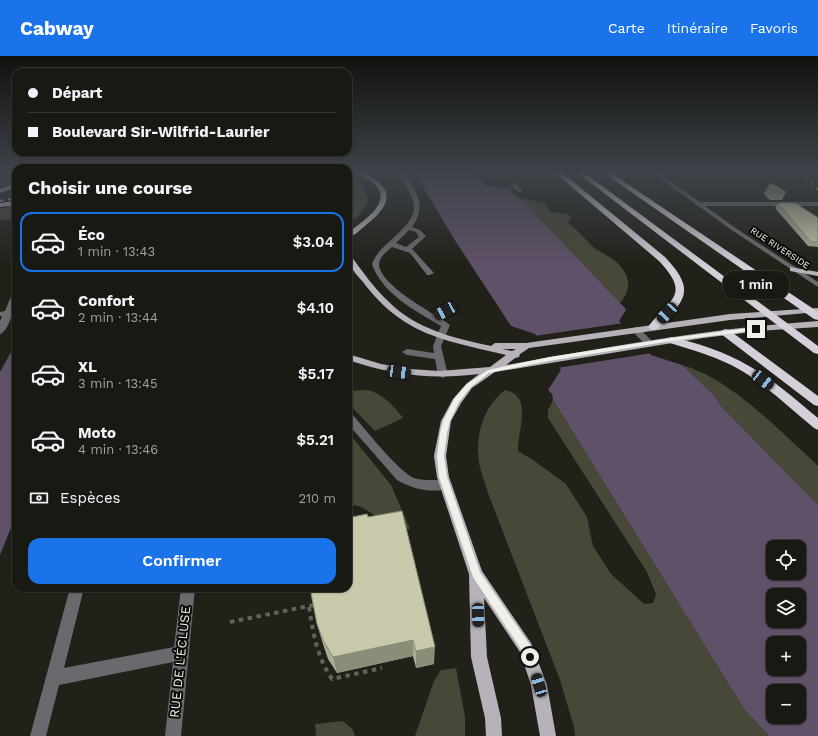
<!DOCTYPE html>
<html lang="fr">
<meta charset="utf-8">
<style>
:root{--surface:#191913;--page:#22221c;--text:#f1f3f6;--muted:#9fa0a0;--line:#373833;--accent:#1a73e8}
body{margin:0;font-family:"Work Sans",sans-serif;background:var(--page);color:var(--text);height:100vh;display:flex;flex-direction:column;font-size:15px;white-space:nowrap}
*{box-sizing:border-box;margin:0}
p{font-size:13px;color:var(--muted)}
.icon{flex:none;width:22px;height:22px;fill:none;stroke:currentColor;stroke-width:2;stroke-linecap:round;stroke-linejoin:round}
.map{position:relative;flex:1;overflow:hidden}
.side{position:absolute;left:12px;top:108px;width:340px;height:428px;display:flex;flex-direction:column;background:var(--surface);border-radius:12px;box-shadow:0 1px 3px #0004,0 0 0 1px var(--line)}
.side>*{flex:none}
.guide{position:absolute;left:12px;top:12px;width:340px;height:88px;border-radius:12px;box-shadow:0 1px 3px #0004,0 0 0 1px var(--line);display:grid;align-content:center;height:88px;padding:0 16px;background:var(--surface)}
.buttons{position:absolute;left:766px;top:484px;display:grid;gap:8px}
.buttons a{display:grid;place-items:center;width:40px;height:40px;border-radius:8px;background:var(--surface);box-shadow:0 1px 3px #0004,0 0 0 1px var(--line);font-size:20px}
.end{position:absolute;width:18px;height:18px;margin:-9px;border:5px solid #eff0ea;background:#111;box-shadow:0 0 0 2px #111}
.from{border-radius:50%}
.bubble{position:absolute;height:28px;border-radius:12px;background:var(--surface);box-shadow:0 1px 3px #0004,0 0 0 1px var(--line);font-size:13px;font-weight:600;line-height:28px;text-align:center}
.car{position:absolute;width:12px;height:24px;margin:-12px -6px;border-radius:5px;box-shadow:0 0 3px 1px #0007;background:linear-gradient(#222 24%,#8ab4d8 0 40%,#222 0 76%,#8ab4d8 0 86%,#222 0)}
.guide b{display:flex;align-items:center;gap:14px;height:38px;font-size:15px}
.guide b+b{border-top:1px solid var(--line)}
.guide i{width:10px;height:10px;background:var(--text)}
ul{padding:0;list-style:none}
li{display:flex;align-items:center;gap:12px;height:60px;margin:0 8px 6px;padding:0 8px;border:2px solid transparent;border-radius:12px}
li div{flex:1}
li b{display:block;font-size:15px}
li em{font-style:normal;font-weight:600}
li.active{border-color:var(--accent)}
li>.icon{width:36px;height:36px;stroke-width:1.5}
h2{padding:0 16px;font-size:18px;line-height:48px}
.pay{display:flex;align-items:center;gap:10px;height:44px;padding:0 16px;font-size:15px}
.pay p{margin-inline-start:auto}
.cta{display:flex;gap:8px;margin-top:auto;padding:8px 16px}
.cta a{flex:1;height:46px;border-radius:12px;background:var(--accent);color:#fff;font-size:16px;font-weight:600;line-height:46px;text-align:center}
header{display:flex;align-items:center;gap:24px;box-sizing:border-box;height:56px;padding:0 20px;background:var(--accent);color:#fff}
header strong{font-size:19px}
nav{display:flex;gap:22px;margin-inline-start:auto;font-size:14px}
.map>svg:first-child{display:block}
</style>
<header>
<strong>Cabway</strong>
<nav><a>Carte</a><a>Itinéraire</a><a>Favoris</a></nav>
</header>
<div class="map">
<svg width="818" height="680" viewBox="0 0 818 680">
<rect width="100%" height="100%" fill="#212119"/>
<!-- green -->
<path fill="#474838" d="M10 115H16V127L0 132V121Z
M348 121C360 125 365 133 369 145L357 161 348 168Z
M520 142 544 147 551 156 567 158 571 161 568 167C579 175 586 185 596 193 602 197 609 200 614 204 630 217 633 232 620 247Z
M16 149V163L0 164V153Z
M682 309C731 323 776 372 813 405L818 410V449L721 350 714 339Z
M368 334C383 338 394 350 403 362L375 375 348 347V335Z
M505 334C534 339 517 376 518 395L533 404 566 428 587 461 593 490 611 518 644 548 653 547 656 538 647 516 548 362V354L553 344 744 653 769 680H575L574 671 560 624 488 437C485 427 481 417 479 407 475 380 483 351 505 334Z
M348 376 391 429 410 473C390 476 375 456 358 450 355 449 351 449 348 449Z
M456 612 465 661V680H415L434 625 441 614Z
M343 665 353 674 355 680H316L315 668Z"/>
<!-- water -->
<path fill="#5f5168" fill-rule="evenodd" d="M434 115H473L486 130 510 132 515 140 520 142 625 252 626 254 619 265 651 299 682 309 714 339 721 350 818 449V680H769L744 653 553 344 552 338 548 334 561 314 535 278 511 270 456 186 416 119 430 117ZM773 491H799V517H773ZM773 539H799V565H773ZM773 587H799V613H773ZM773 635H799V661H773Z
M16 287V459L0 499V316Z"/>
<!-- pier -->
<path fill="#212119" d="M624 267 652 297 557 312 534 280Z"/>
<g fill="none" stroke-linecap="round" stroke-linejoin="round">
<!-- path -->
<path stroke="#62625b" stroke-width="4" stroke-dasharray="4.5 4.5" stroke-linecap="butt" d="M309 551C313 577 317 601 332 623L382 612
M230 566 314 549"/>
<!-- service -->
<path fill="#6b696d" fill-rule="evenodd" d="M396 115H402C416 135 428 148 412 171L420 174 426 180 412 193 414 195 434 217 430 219H427L410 197 392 191C387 195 380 200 379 208 379 226 419 249 433 258L445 253 449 255 439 261 450 269 441 290 448 319 443 322 438 319 435 303 407 299 402 296 407 293 434 297 433 290 441 270C416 255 382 238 372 208 376 198 381 193 389 186 421 157 421 152 396 115ZM409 174 416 176 419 181 406 191 396 187Z
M511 127H515L522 134V136H518L511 129Z
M13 236H16C16 245 10 275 0 278V265L2 260H0V256L5 255Z
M636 271 639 272 652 285 653 287 652 289H646L633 276 632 274 633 272Z
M348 357 352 358C364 372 399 416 414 422 426 426 439 422 450 426L452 429 450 432C433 438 412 433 397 424L348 368Z
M70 532H84L64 612 174 591 181 532H195L181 680H165L173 606 59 629 46 680H30Z"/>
<!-- minor -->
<path fill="#6b696d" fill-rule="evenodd" d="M818 146V150H698L695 148 698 146Z"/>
<!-- tertiary -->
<path fill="#6b696d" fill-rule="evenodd" d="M650 115H656L737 173 818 226V231L733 175Z"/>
<!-- primary -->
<path fill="#b7b2ba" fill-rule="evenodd" d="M351 115C360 115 367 118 374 123 399 139 382 156 366 169 360 174 354 180 348 182V177C361 166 396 146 373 127 367 122 358 120 351 115Z
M16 127V131L0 137V133Z
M16 145V149L0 151V147Z
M348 200H351C363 216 374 232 388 245 415 273 454 282 491 290L495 287H526L730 258 818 252V256L730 264 529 292 520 298 519 301 515 302 506 309C610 291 713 272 818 265V271L760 275 703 282 495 316 472 332 461 347 451 365 446 400 449 421 482 515 531 587 547 629 556 680H540L531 629 520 596 484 542 487 601 501 662 502 680H486L485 662 471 601 469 518 437 421 434 400 441 365 453 343 466 328 479 318C432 324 393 319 348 304V298L381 308 410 313 439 315 490 311 506 299C444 284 404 280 363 226 356 218 348 210 348 200ZM502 293H516L512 295Z
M790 211 818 216V220L790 215Z"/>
<!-- motorway -->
<path fill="#d5cfd9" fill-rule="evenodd" d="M553 115H560L665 201C697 235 685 244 657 273L653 274 648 271C669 243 692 240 659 205Z
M575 115H582L818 290V298L814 297Z
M601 115H608L818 256V264L814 263Z
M725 273 729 274 818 340V350L814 349 721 278 720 276Z
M671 281C697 287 726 296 749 310 774 324 796 344 818 362V374L814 372C790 352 768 331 742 315 719 301 692 294 667 286L666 284Z"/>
<!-- rail -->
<path stroke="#989891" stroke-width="2" stroke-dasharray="4 4" stroke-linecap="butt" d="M799 115 818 134
M0 145 16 142"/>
</g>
<!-- wall -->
<path fill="#acae93" d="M768 130 786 136 782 144H770L764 138Z
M778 147 818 163V191L808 190 775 152Z
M368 461 434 608 416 612 413 600 337 617 328 603 322 585 317 568Z"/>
<!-- shaded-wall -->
<path fill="#8c8d78" d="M413 584V600L337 617 333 601Z
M435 591 434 608 416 612V595Z"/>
<!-- building -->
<path fill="#c8caab" stroke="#8c8d78" d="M771 127 786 136H774L768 130Z
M778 147H795L817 161 818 163V186H811Z
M402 455 435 591 416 595 413 584 333 601 324 586 317 568 310 532H348V462L367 458 368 461Z"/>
<!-- sky -->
<linearGradient id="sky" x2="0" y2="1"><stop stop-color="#12120e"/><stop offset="0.55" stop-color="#3d4349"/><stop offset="1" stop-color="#3d4349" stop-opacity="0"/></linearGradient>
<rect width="818" height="210" fill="url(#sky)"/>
<!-- route -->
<path fill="#eff0ea" d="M756 271 758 272V274L671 285 549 305 489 317 471 331 459 346 450 365 447 377 444 400 447 421 480 516 530 589 534 601 533 604 530 606 526 604 522 595 473 521 439 421 437 400 440 377 443 365 454 343 467 328 488 314 549 301 671 282Z"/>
<g text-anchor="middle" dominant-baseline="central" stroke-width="4" stroke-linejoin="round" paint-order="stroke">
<!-- far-street labels -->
<g font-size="9" fill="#eff0ea" stroke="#0a0a07">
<text transform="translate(780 192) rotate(33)">RUE RIVERSIDE</text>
</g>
<!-- near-street labels -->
<g font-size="13" fill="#eff0ea" stroke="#0a0a07">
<text transform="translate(180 606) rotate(-84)">RUE DE L'ÉCLUSE</text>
</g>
</g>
</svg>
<div class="buttons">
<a><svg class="icon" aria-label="locate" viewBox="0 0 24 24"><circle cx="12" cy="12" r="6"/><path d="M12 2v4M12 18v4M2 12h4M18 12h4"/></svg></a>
<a><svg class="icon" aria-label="layers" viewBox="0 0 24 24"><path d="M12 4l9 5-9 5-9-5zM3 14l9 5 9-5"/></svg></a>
<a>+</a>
<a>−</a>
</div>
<i class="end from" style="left:530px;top:601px"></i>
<i class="end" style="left:756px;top:273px"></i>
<div class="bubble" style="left:723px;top:215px;width:66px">1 min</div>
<i class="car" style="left:445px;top:255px;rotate:241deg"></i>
<i class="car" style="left:667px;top:257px;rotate:223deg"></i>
<i class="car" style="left:399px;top:316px;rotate:98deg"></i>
<i class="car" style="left:763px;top:324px;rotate:128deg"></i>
<i class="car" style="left:478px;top:559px;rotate:178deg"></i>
<i class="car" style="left:539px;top:629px;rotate:343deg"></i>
<div class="guide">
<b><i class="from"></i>Départ</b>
<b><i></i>Boulevard Sir-Wilfrid-Laurier</b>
</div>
<section class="side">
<h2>Choisir une course</h2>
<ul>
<li class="active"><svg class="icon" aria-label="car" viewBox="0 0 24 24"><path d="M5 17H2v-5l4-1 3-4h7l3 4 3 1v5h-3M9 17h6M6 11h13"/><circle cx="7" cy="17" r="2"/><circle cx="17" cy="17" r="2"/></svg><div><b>Éco</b><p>1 min · 13:43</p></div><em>$3.04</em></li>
<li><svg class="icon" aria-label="car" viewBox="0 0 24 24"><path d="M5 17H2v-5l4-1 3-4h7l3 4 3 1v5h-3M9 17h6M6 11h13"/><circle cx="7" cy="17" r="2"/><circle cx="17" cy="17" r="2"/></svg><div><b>Confort</b><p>2 min · 13:44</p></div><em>$4.10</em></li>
<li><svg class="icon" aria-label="car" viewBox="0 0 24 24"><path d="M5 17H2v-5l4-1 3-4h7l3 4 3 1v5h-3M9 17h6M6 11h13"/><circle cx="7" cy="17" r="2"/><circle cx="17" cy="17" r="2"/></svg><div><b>XL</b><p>3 min · 13:45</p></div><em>$5.17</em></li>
<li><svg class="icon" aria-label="car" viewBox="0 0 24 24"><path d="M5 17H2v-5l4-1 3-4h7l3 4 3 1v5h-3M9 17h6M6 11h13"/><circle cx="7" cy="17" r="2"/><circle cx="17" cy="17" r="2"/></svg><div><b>Moto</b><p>4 min · 13:46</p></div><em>$5.21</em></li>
</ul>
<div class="pay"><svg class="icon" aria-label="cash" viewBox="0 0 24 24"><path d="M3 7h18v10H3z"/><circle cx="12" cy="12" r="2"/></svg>Espèces<p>210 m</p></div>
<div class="cta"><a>Confirmer</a></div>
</section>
</div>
